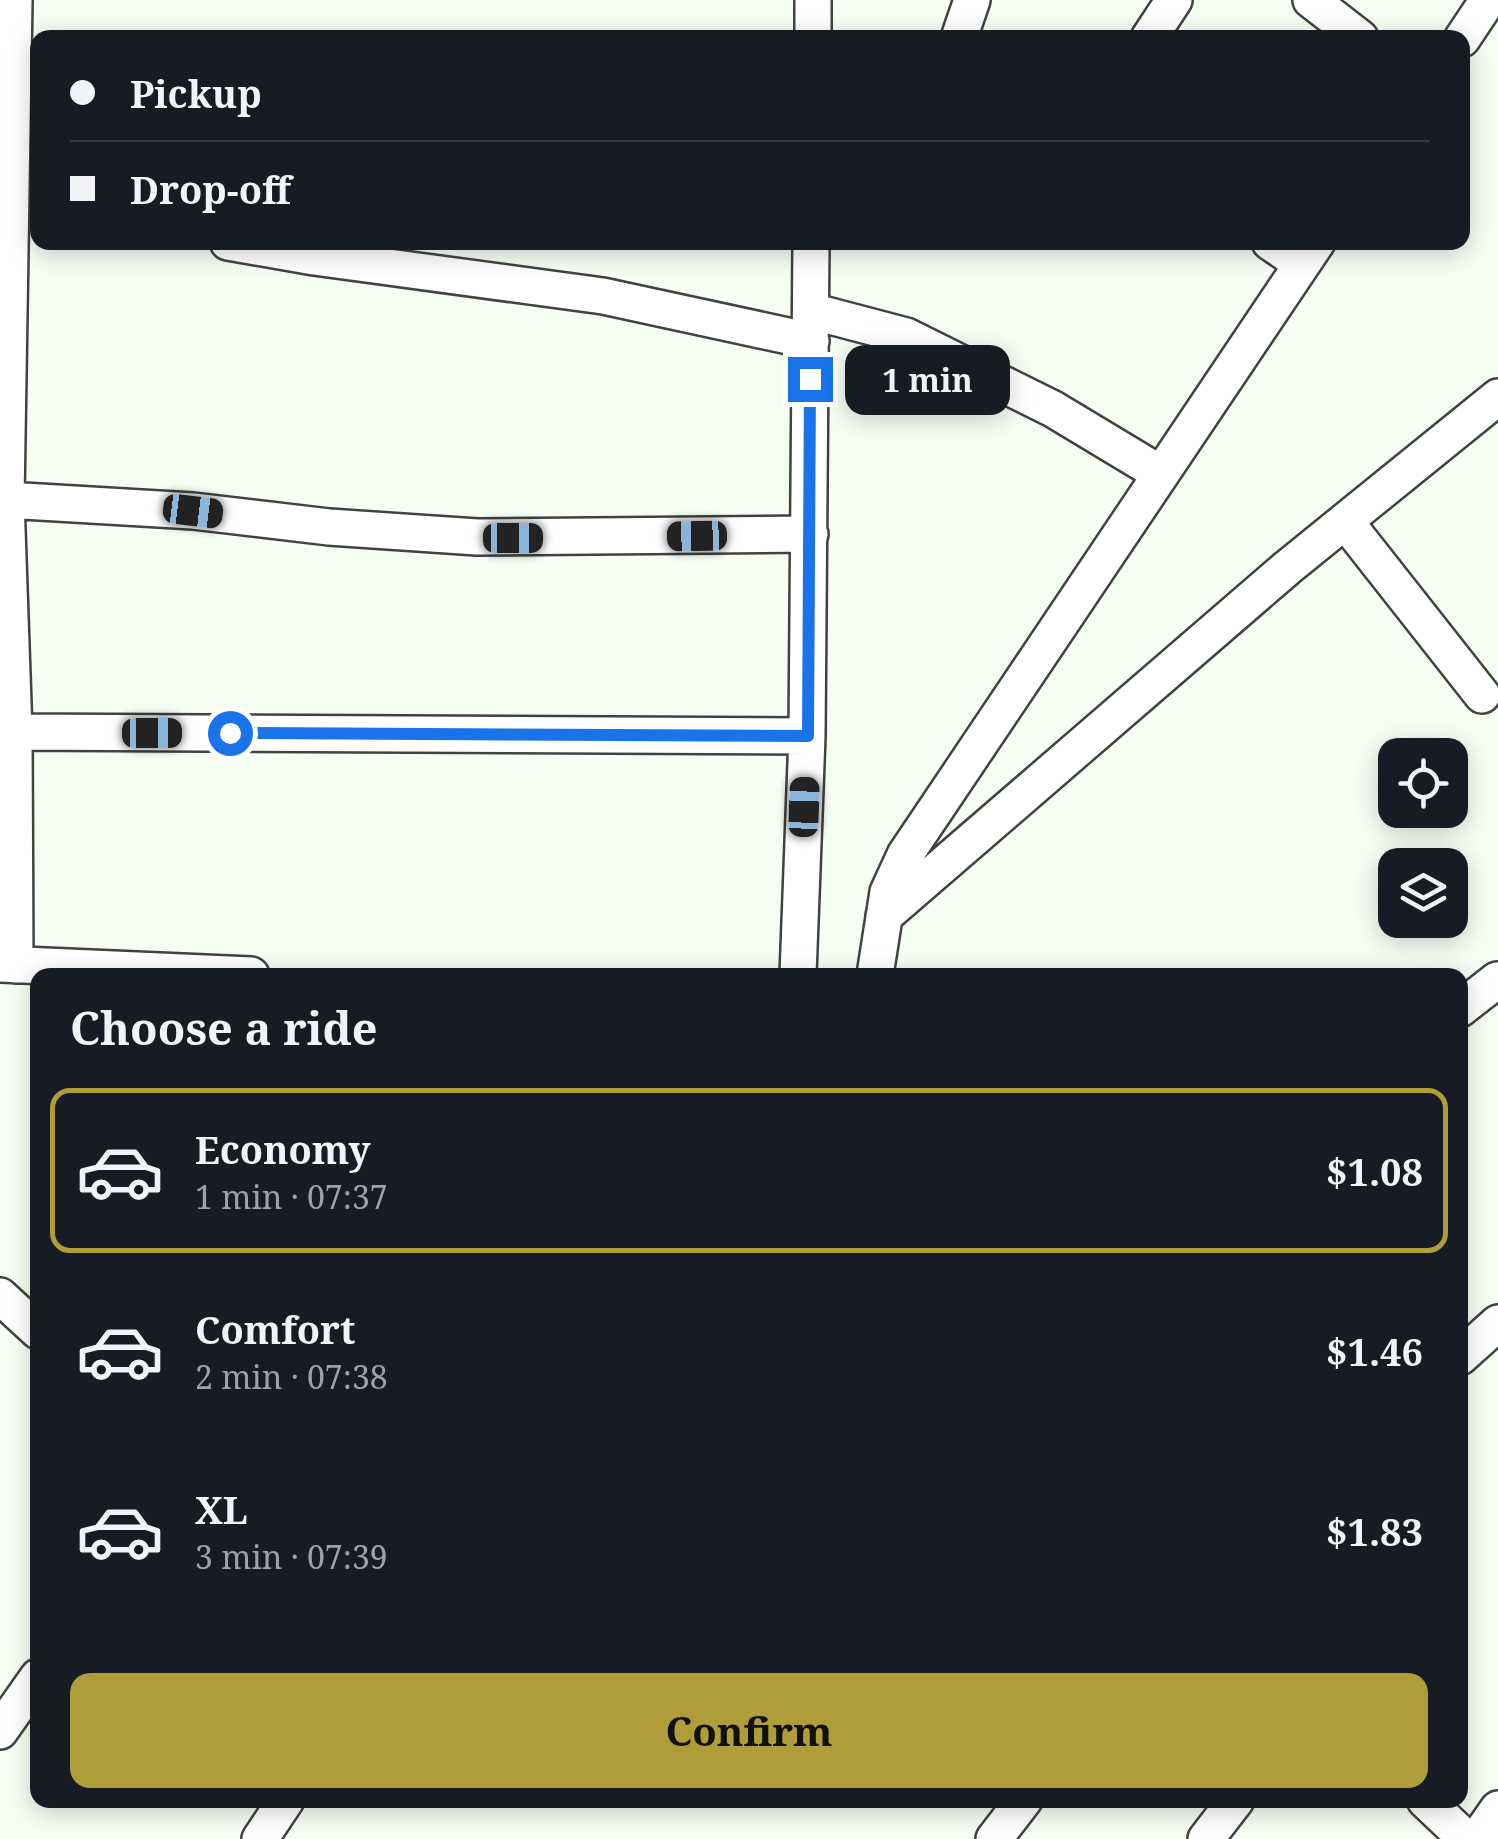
<!DOCTYPE html>
<meta charset="utf-8">
<style>
:root{--surface:#171b24;--page:#242831;--text:#f1f3f6;--muted:#9ea1a6;--line:#363941;--accent:#ae9d38}
body{margin:0;font-family:"Noto Serif",serif;background:var(--page);color:var(--text);height:100vh;display:flex;flex-direction:column;font-size:38px;white-space:nowrap}
*{box-sizing:border-box;margin:0}
p{font-size:32px;color:var(--muted)}
.icon{flex:none;width:55px;height:55px;fill:none;stroke:currentColor;stroke-width:2;stroke-linecap:round;stroke-linejoin:round}
.map{position:relative;flex:1;overflow:hidden}
.details{position:absolute;left:30px;top:968px;width:1438px;height:840px;display:flex;flex-direction:column;background:var(--surface);border-radius:20px;box-shadow:0 5px 25px #0003}
.details>*{flex:none}
.banner{position:absolute;left:30px;top:30px;width:1440px;height:220px;border-radius:20px;box-shadow:0 5px 25px #0003;display:grid;align-content:center;height:220px;padding:0 40px;background:var(--surface)}
.buttons{position:absolute;left:1378px;top:738px;display:grid;gap:20px}
.buttons a{display:grid;place-items:center;width:90px;height:90px;border-radius:20px;background:var(--surface);box-shadow:0 5px 25px #0003;font-size:50px}
.end{position:absolute;width:45px;height:45px;margin:-22px;border:12px solid #1a73e8;background:#fff;box-shadow:0 0 0 5px #fff}
.from{border-radius:50%}
.bubble{position:absolute;height:70px;border-radius:20px;background:var(--surface);box-shadow:0 5px 25px #0003;font-size:32px;font-weight:700;line-height:70px;text-align:center}
.car{position:absolute;width:30px;height:60px;margin:-30px -15px;border-radius:12px;box-shadow:0 0 8px 2px #0007;background:linear-gradient(#222 24%,#8ab4d8 0 40%,#222 0 76%,#8ab4d8 0 86%,#222 0)}
.banner b{display:flex;align-items:center;gap:35px;height:95px;font-size:38px}
.banner b+b{border-top:2px solid var(--line)}
.banner i{width:25px;height:25px;background:var(--text)}
ul{padding:0;list-style:none}
li{display:flex;align-items:center;gap:30px;height:165px;margin:0 20px 15px;padding:0 20px;border:5px solid transparent;border-radius:20px}
li div{flex:1}
li b{display:block;font-size:38px}
li em{font-style:normal;font-weight:700}
li.on{border-color:var(--accent)}
li>.icon{width:90px;height:90px;stroke-width:1.5}
h2{padding:0 40px;font-size:45px;line-height:120px}
.button{display:flex;gap:20px;margin-top:auto;padding:20px 40px}
.button a{flex:1;height:115px;border-radius:20px;background:var(--accent);color:#111;font-size:40px;font-weight:700;line-height:115px;text-align:center}
.map>svg:first-child{display:block}
</style>
<div class="map">
<svg width="1498" height="1839" viewBox="0 0 1498 1839">
<rect width="100%" height="100%" fill="#f6fdf3"/>
<g fill="none" stroke-linecap="round" stroke-linejoin="round">
<defs>
<path id="street" d="M14 0 6 500 14 732 15 965
M813 0V38
M1311 0 1360 38
M959 38 972 0
M1149 38 1174 0
M1462 39 1488 0
M228 242 314 257 603 296 811 341
M1270 242 1302 264
M811 311 906 336 1053 409 1161 474
M6 500 193 511 329 527 477 537 810 534
M1345 521 1482 695
M14 732 807 736
M884 916 1287 568 1498 397
M0 964 251 975
M798 975 807 736 811 242
M875 975 888 892 905 855 1317 242
M1460 1009 1497 980
M0 1296 38 1331
M1460 1357 1498 1323
M0 1731 38 1677
M1425 1800 1466 1839
M260 1839 286 1800
M994 1839 1024 1800
M1206 1839 1236 1800
M1477 1839 1498 1809"/>
</defs>
<!-- street casing -->
<use href="#street" stroke="#424242" stroke-width="40"/>
<!-- street -->
<use href="#street" stroke="#fff" stroke-width="35"/>
</g>
<g fill="none" stroke-linecap="round" stroke-linejoin="round">
<!-- route -->
<path stroke="#1a73e8" stroke-width="12" d="M230 733 808 736 810 379"/>
</g>
</svg>
<div class="buttons">
<a><svg class="icon" aria-label="locate" viewBox="0 0 24 24"><circle cx="12" cy="12" r="6"/><path d="M12 2v4M12 18v4M2 12h4M18 12h4"/></svg></a>
<a><svg class="icon" aria-label="layers" viewBox="0 0 24 24"><path d="M12 4l9 5-9 5-9-5zM3 14l9 5 9-5"/></svg></a>
</div>
<i class="end from" style="left:230px;top:733px"></i>
<i class="end" style="left:810px;top:379px"></i>
<div class="bubble" style="left:845px;top:345px;width:165px">1 min</div>
<i class="car" style="left:193px;top:511px;rotate:97deg"></i>
<i class="car" style="left:697px;top:536px;rotate:269deg"></i>
<i class="car" style="left:513px;top:538px;rotate:90deg"></i>
<i class="car" style="left:152px;top:733px;rotate:90deg"></i>
<i class="car" style="left:804px;top:807px;rotate:2deg"></i>
<div class="banner">
<b><i class="from"></i>Pickup</b>
<b><i></i>Drop-off</b>
</div>
<section class="details">
<h2>Choose a ride</h2>
<ul>
<li class="on"><svg class="icon" aria-label="car" viewBox="0 0 24 24"><path d="M5 17H2v-5l4-1 3-4h7l3 4 3 1v5h-3M9 17h6M6 11h13"/><circle cx="7" cy="17" r="2"/><circle cx="17" cy="17" r="2"/></svg><div><b>Economy</b><p>1 min · 07:37</p></div><em>$1.08</em></li>
<li><svg class="icon" aria-label="car" viewBox="0 0 24 24"><path d="M5 17H2v-5l4-1 3-4h7l3 4 3 1v5h-3M9 17h6M6 11h13"/><circle cx="7" cy="17" r="2"/><circle cx="17" cy="17" r="2"/></svg><div><b>Comfort</b><p>2 min · 07:38</p></div><em>$1.46</em></li>
<li><svg class="icon" aria-label="car" viewBox="0 0 24 24"><path d="M5 17H2v-5l4-1 3-4h7l3 4 3 1v5h-3M9 17h6M6 11h13"/><circle cx="7" cy="17" r="2"/><circle cx="17" cy="17" r="2"/></svg><div><b>XL</b><p>3 min · 07:39</p></div><em>$1.83</em></li>
</ul>
<div class="button"><a>Confirm</a></div>
</section>
</div>
